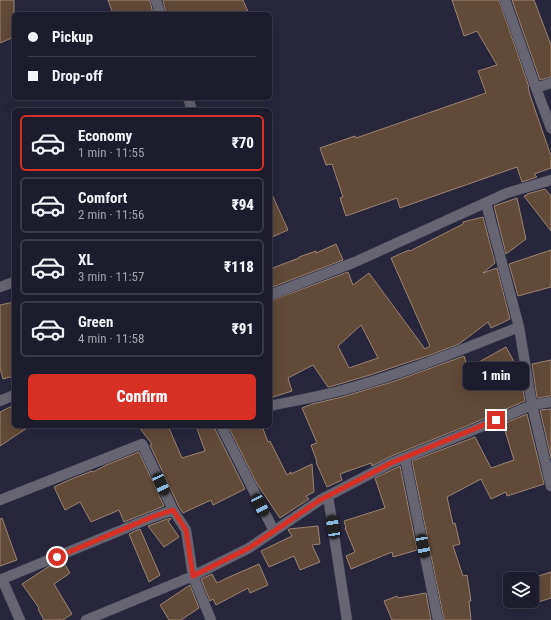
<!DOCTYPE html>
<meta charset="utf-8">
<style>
:root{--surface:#1d1c2c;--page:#252534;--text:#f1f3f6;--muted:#a0a1a9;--line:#3b3a48;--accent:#d93025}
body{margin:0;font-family:"Roboto Condensed",sans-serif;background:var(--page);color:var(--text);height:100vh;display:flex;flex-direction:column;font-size:15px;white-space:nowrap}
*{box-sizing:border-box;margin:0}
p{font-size:13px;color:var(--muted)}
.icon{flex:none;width:22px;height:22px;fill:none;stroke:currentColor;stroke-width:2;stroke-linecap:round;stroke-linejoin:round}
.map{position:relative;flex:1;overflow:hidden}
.sheet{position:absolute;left:12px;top:108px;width:260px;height:320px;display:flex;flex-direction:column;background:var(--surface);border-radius:6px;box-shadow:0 4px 16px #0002,0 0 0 1px var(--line)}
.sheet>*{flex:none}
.guide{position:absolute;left:12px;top:12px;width:260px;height:88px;border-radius:6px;box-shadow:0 4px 16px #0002,0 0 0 1px var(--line);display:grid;align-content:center;height:88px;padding:0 16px;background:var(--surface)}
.buttons{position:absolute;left:503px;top:572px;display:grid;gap:8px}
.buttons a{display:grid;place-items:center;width:36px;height:36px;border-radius:6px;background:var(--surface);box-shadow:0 4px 16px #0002,0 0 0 1px var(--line);font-size:20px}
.end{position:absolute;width:18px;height:18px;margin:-9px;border:5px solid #d93025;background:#fff;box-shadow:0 0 0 2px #fff}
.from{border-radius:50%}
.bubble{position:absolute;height:28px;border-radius:6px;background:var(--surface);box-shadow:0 4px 16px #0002,0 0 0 1px var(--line);font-size:13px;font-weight:800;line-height:28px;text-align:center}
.car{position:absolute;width:12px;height:24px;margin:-12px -6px;border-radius:5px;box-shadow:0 0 3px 1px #0007;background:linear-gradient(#222 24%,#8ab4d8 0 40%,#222 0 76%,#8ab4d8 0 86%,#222 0)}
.guide b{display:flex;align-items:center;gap:14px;height:38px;font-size:15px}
.guide b+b{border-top:1px solid var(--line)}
.guide i{width:10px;height:10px;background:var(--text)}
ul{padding:7px 0 0;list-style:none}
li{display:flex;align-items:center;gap:12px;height:56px;margin:0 8px 6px;padding:0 8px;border:2px solid var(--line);border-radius:6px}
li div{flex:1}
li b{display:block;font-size:15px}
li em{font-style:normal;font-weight:800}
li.selected{border-color:var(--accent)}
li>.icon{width:36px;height:36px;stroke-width:1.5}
.action{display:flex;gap:8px;margin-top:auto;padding:8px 16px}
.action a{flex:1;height:46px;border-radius:6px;background:var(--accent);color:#fff;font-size:16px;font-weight:800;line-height:46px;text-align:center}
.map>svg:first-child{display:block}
</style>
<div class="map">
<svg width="551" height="620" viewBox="0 0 551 620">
<rect width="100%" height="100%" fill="#27263b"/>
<!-- building -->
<path fill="#604a39" stroke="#9b8371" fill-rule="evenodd" d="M0 0H14V37L0 43Z
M108 0H150L153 14H113Z
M163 0H243L249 14H166Z
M452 0H499L529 87H528L530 95 551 156V168L534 174 537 177 522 182 517 167 400 208 397 198 346 216 340 198 343 197 332 164 326 165 320 148 355 136 356 138 486 93 478 71 497 65 477 31 464 36Z
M512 0H534L551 45V77L540 80Z
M545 189 551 196V231L524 196 527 195V194Z
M270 190 288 230 270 238Z
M517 198 526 239 506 254 494 206Z
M483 217 495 263 483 273 497 268 510 319 491 328 488 322 459 344 433 354 370 375 329 387H328L313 365 288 378 292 391 270 398V301L348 272 353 285 369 273 425 349 430 346 391 258 409 250 410 251 463 224V222ZM361 325 378 358 349 368 338 346Z
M336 244 343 260 270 288V269L299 258V257L316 251V253Z
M551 250V287L518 296 509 264Z
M14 302V376L3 379 0 368V305Z
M506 347 517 367H519L525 401 469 425 389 457 372 466 371 463 340 474 342 480 327 487 316 462H317L311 445 317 443 302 408 312 404 342 397 395 381 464 356 468 368Z
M551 360V396L537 398 532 364Z
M14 405V426H30L0 446V412Z
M551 409V458L540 410Z
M527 414 544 484 507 496 506 492 491 499 481 479 447 497 453 524 455 523 460 544 453 546 463 576 467 575 471 601H469L471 620H444L412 461 475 437 491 468 514 460 503 424Z
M138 426H168L182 458 205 451 196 426H215V429L245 489 213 505 211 500 183 513 179 507 150 445 152 444Z
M228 426H262L268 442 270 441 287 475 291 472V474L312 464 314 492 306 496 309 499 280 518 257 484Z
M139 452 164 506 124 522 119 510 91 522 80 502 65 510 54 487 69 480 92 471 93 472 106 465Z
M400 466 417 550 393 557 392 552 351 569 346 556 355 552 345 528H346L344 521 385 508 375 478Z
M2 518 17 560 0 566V519Z
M170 518 171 519 168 521 179 537 164 547 148 526Z
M318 526 320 544 312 545 320 562 300 570 294 556 269 567 261 551 292 536 288 530 289 529Z
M140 529 160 575 149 582 129 534Z
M63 561 70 573 54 584 72 614 63 620H44L38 609 39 608 22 584 48 567Z
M259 564 268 585 250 593 248 588 216 605 213 599 210 601 201 579 212 574 217 583 227 578Z
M551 572V598L526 606 525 601H532V579H529Z
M190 585 199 608 181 620H169L160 605Z
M426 593 431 620H392L384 601 397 596 398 598Z"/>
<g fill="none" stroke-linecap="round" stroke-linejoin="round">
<defs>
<path id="street" d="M156 0 160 14
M505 0 536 88
M551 83 536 88 551 128
M188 98 192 110
M486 203 519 327 532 405 551 486
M0 287 14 282
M270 295 355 262 507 193 551 180
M0 401 14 395
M270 406C297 400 324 396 350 388 408 372 463 349 519 327
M221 426 274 531
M405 458 438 620
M328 496 347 620
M0 500 142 444 173 510 186 530 193 576 86 620
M2 579 20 620
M0 580 153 517 173 510
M211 620 193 576 249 548 320 500 391 463 471 431 532 405 551 402"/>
</defs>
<!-- street casing -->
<use href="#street" stroke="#434256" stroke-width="11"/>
<!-- street -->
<use href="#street" stroke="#666571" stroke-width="10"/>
</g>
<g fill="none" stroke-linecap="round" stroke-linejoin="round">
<!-- route -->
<path stroke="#d93025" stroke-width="5" d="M57 557 152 517 173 510 186 530 193 576 249 548 320 500 391 463 496 420"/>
</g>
</svg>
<div class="buttons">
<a><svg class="icon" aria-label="layers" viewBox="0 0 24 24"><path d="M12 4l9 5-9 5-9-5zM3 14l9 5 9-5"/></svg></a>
</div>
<i class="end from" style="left:57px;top:557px"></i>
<i class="end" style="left:496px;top:420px"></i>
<div class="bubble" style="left:463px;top:362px;width:66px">1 min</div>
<i class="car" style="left:161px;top:484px;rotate:155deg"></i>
<i class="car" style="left:260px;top:505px;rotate:153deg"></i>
<i class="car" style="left:333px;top:527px;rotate:351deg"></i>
<i class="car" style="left:423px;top:546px;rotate:169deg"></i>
<div class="guide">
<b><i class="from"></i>Pickup</b>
<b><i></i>Drop-off</b>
</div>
<section class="sheet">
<ul>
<li class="selected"><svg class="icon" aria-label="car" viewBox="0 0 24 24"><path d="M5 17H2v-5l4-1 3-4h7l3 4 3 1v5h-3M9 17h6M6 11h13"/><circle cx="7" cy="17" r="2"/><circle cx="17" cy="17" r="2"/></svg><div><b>Economy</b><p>1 min · 11:55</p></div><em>₹70</em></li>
<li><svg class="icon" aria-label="car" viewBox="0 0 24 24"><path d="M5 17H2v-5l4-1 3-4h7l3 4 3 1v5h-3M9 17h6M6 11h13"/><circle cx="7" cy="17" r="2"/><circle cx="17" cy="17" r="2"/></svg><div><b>Comfort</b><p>2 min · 11:56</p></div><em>₹94</em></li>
<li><svg class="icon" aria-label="car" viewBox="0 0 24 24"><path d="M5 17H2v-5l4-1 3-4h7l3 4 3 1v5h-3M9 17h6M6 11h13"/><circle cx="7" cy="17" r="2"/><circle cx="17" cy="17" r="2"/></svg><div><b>XL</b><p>3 min · 11:57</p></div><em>₹118</em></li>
<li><svg class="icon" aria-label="car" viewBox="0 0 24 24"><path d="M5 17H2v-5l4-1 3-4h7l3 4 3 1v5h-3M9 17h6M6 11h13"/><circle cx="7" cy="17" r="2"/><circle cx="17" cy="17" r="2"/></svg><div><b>Green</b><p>4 min · 11:58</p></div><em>₹91</em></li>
</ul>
<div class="action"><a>Confirm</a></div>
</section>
</div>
